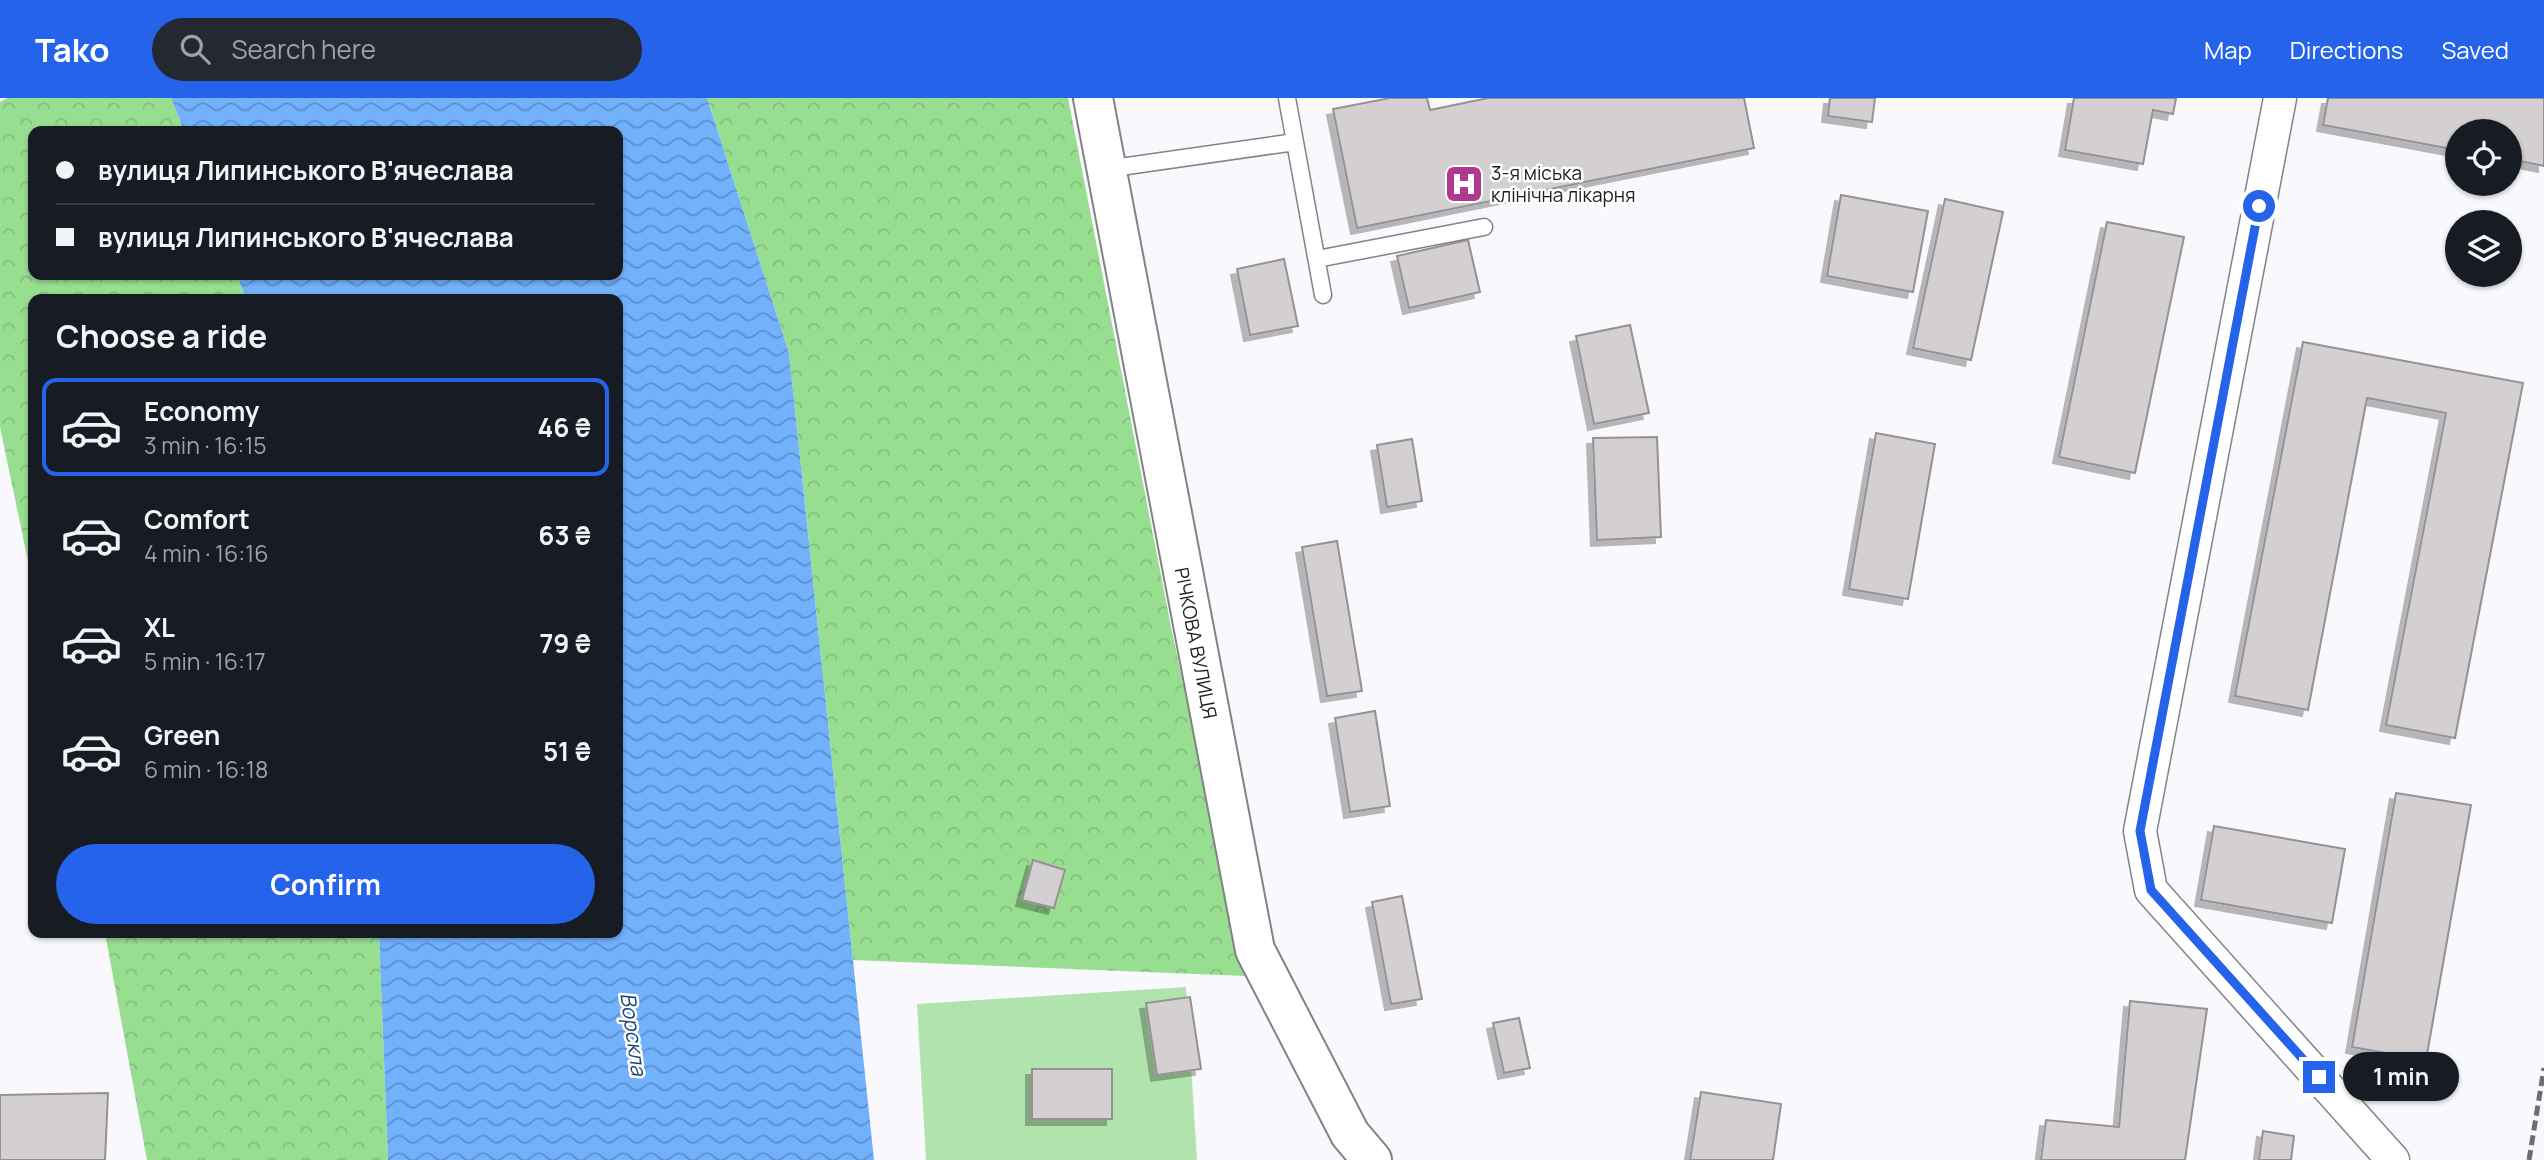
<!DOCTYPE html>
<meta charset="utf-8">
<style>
:root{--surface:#171b24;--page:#242831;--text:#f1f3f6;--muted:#9ea1a6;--line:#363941;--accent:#2563eb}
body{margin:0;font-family:Manrope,sans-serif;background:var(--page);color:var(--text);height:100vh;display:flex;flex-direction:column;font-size:26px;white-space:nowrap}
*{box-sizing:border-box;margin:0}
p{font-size:23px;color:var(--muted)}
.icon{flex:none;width:38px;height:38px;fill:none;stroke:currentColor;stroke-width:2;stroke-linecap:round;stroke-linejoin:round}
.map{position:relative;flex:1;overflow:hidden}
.side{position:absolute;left:28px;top:196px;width:595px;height:644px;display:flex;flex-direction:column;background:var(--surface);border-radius:14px;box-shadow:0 2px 5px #0004}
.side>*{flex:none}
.banner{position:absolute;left:28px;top:28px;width:595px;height:154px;border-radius:14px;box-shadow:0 2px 5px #0004;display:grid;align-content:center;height:154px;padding:0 28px;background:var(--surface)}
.buttons{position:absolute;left:2445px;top:21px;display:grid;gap:14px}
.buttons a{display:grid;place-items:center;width:77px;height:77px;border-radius:50%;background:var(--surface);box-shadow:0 2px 5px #0004;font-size:35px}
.end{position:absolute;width:32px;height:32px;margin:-16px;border:9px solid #2563eb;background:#fff;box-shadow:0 0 0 4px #fff}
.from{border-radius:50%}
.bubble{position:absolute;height:49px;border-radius:24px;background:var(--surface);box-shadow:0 2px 5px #0004;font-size:23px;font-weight:700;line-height:49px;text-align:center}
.banner b{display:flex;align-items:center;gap:24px;height:66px;font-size:26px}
.banner b+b{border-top:2px solid var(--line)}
.banner i{width:18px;height:18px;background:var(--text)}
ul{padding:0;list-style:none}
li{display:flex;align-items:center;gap:21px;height:98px;margin:0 14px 10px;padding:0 14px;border:4px solid transparent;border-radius:14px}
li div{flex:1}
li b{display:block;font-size:26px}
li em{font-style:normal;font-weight:700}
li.active{border-color:var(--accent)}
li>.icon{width:63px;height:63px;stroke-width:1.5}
h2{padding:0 28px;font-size:32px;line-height:84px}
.action{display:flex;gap:14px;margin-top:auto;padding:14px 28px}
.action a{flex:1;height:80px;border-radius:42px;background:var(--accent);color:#fff;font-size:28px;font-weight:700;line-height:80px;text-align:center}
header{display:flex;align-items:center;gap:42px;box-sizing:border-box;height:98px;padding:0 35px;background:var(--accent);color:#fff}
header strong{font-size:33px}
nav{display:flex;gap:38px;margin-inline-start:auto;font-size:24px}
.search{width:490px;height:63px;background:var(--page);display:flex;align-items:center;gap:18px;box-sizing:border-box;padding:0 24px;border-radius:38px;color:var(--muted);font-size:26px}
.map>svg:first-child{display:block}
</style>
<header>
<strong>Tako</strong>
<div class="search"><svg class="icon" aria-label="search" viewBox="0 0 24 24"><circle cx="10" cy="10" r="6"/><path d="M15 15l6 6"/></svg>Search here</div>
<nav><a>Map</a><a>Directions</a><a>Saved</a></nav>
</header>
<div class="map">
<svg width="2544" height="1062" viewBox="0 0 2544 1062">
<defs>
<pattern id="forest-crowns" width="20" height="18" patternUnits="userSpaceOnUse" patternTransform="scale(1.75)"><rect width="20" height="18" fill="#98de91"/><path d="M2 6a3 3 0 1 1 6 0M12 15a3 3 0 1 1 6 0" fill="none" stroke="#83be7d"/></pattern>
<pattern id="water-waves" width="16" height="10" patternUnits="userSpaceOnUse" patternTransform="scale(1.75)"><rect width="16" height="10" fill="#72b1fc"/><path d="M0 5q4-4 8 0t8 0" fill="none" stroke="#5d8fcc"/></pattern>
<filter id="shadow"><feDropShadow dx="-6" dy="6" stdDeviation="0" flood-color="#0004"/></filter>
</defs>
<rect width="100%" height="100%" fill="#f8f8fd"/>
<!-- forest -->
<path fill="url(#forest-crowns)" d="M7 0H171L184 33H33V177H237L246 201H33V487L0 329V4Z
M707 0H1068L1171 529 1246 878 853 862 789 255Z
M105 835H379L388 1062H147Z"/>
<!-- park -->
<path fill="#b1e3ac" d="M1186 889 1197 1062H926L917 906Z"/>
<!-- water -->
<path fill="url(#water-waves)" d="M171 0H707L789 255 874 1062H388L379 835H618V201H246L237 177H618V33H184Z"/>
<!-- building -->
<path fill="#d4cfd1" stroke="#969194" stroke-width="2" filter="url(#shadow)" d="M1390 0H1427L1430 12 1488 0H1744L1754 50 1357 130 1333 11Z
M1830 0H1875L1872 24 1828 18Z
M2074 0H2176L2173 16 2153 12 2143 66 2065 52Z
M2328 0H2544V68L2510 61V33H2457V52L2323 27Z
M1841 97 1928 113 1913 194 1827 178Z
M1945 101 2003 114 1971 262 1913 250Z
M2107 124 2184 139 2135 375 2059 359Z
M1468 142 1480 194 1409 210 1397 158Z
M1284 161 1298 228 1250 237 1237 171Z
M1630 227 1649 315 1594 326 1576 238Z
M2303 244 2523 285 2455 640 2386 627 2446 315 2367 300 2308 612 2235 598Z
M1876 335 1935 346 1908 501 1849 491Z
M1657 339 1661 439 1597 442 1593 340Z
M1412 341 1422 403 1387 409 1377 347Z
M1337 443 1362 593 1327 598 1302 449Z
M1375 613 1390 708 1350 714 1335 620Z
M2396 695 2471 707 2426 962 2352 949Z
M2214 728 2345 751 2332 825 2201 802Z
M1033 762 1065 772 1054 810 1022 802Z
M1402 798 1422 901 1391 906 1372 804Z
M1190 899 1201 971 1157 977 1146 905Z
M2130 903 2207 911 2185 1062H2041L2046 1022 2119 1029Z
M1519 920 1530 970 1504 975 1493 925Z
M1032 971H1112V1021H1032Z
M1701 994 1781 1006 1773 1062H1690Z
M108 995 105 1062H0V997Z
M2263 1033 2294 1038 2291 1062H2259Z"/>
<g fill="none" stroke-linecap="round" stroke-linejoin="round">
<defs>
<path id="service" d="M1295 44 1323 197
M1106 71 1295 44 1287 0
M1317 161 1484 129"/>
<path id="minor" d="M2280 0 2140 733 2151 792 2393 1062"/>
<path id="tertiary" d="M1093 0 1255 852 1350 1036 1372 1062"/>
</defs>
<!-- service casing -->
<use href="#service" stroke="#838387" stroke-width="19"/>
<!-- minor casing -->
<use href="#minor" stroke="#838387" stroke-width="35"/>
<!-- tertiary casing -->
<use href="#tertiary" stroke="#838387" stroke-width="42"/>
<!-- service -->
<use href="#service" stroke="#fff" stroke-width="16"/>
<!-- minor -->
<use href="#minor" stroke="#fff" stroke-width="32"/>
<!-- tertiary -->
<use href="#tertiary" stroke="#fff" stroke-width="38"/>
<!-- rail -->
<path stroke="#6e6e71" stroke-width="5" stroke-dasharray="10 5" stroke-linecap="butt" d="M2529 1062 2544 970"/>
</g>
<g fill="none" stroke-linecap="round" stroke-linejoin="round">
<!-- route -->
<path stroke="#2563eb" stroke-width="9" d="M2259 108 2140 733 2151 792 2319 979"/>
</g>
<!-- icons -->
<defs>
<symbol id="hospital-square" viewBox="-11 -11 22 22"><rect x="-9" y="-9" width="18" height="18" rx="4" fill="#b0388d" stroke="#fff"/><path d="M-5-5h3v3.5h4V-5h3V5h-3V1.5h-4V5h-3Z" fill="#fff"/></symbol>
</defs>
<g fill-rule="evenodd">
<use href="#hospital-square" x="1442" y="64" width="44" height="44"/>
</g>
<g text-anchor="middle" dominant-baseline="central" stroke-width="5" stroke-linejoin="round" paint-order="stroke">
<!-- poi labels -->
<g font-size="19" fill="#1e1e20" stroke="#fff" text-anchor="start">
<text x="1491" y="75">3-я міська<tspan x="1491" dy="22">клінічна лікарня</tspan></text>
</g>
<!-- street labels -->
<g font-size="19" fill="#1e1e20" stroke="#fff">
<text transform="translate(1196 545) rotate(79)">РІЧКОВА ВУЛИЦЯ</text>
</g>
<!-- water labels -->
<g font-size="21" font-style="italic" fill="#1a4474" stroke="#fff">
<text transform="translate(634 936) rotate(82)">Ворскла</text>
</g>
</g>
</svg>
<div class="buttons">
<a><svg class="icon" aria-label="locate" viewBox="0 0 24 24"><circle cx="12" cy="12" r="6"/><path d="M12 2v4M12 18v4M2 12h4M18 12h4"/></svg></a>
<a><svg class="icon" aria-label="layers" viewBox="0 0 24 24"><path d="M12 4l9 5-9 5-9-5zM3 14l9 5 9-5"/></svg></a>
</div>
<i class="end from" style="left:2259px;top:108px"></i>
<i class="end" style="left:2319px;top:979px"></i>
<div class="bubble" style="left:2343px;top:954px;width:116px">1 min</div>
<div class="banner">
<b><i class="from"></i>вулиця Липинського В'ячеслава</b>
<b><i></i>вулиця Липинського В'ячеслава</b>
</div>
<section class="side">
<h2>Choose a ride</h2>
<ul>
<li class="active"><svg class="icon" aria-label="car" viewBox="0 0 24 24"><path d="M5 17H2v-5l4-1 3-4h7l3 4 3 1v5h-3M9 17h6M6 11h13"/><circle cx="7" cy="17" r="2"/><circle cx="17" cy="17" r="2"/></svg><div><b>Economy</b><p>3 min · 16:15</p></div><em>46 ₴</em></li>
<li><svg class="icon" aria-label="car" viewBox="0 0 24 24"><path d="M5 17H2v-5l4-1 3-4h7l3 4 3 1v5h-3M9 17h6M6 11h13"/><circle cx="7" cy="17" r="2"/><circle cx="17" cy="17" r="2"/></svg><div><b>Comfort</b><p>4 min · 16:16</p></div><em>63 ₴</em></li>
<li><svg class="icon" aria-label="car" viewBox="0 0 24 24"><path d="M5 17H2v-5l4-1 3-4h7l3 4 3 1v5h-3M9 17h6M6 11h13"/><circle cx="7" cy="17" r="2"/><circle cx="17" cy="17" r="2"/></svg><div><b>XL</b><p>5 min · 16:17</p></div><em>79 ₴</em></li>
<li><svg class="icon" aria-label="car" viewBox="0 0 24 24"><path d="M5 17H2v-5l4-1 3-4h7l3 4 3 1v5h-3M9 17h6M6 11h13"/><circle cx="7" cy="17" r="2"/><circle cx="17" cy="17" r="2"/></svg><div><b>Green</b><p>6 min · 16:18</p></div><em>51 ₴</em></li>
</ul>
<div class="action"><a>Confirm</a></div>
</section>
</div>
